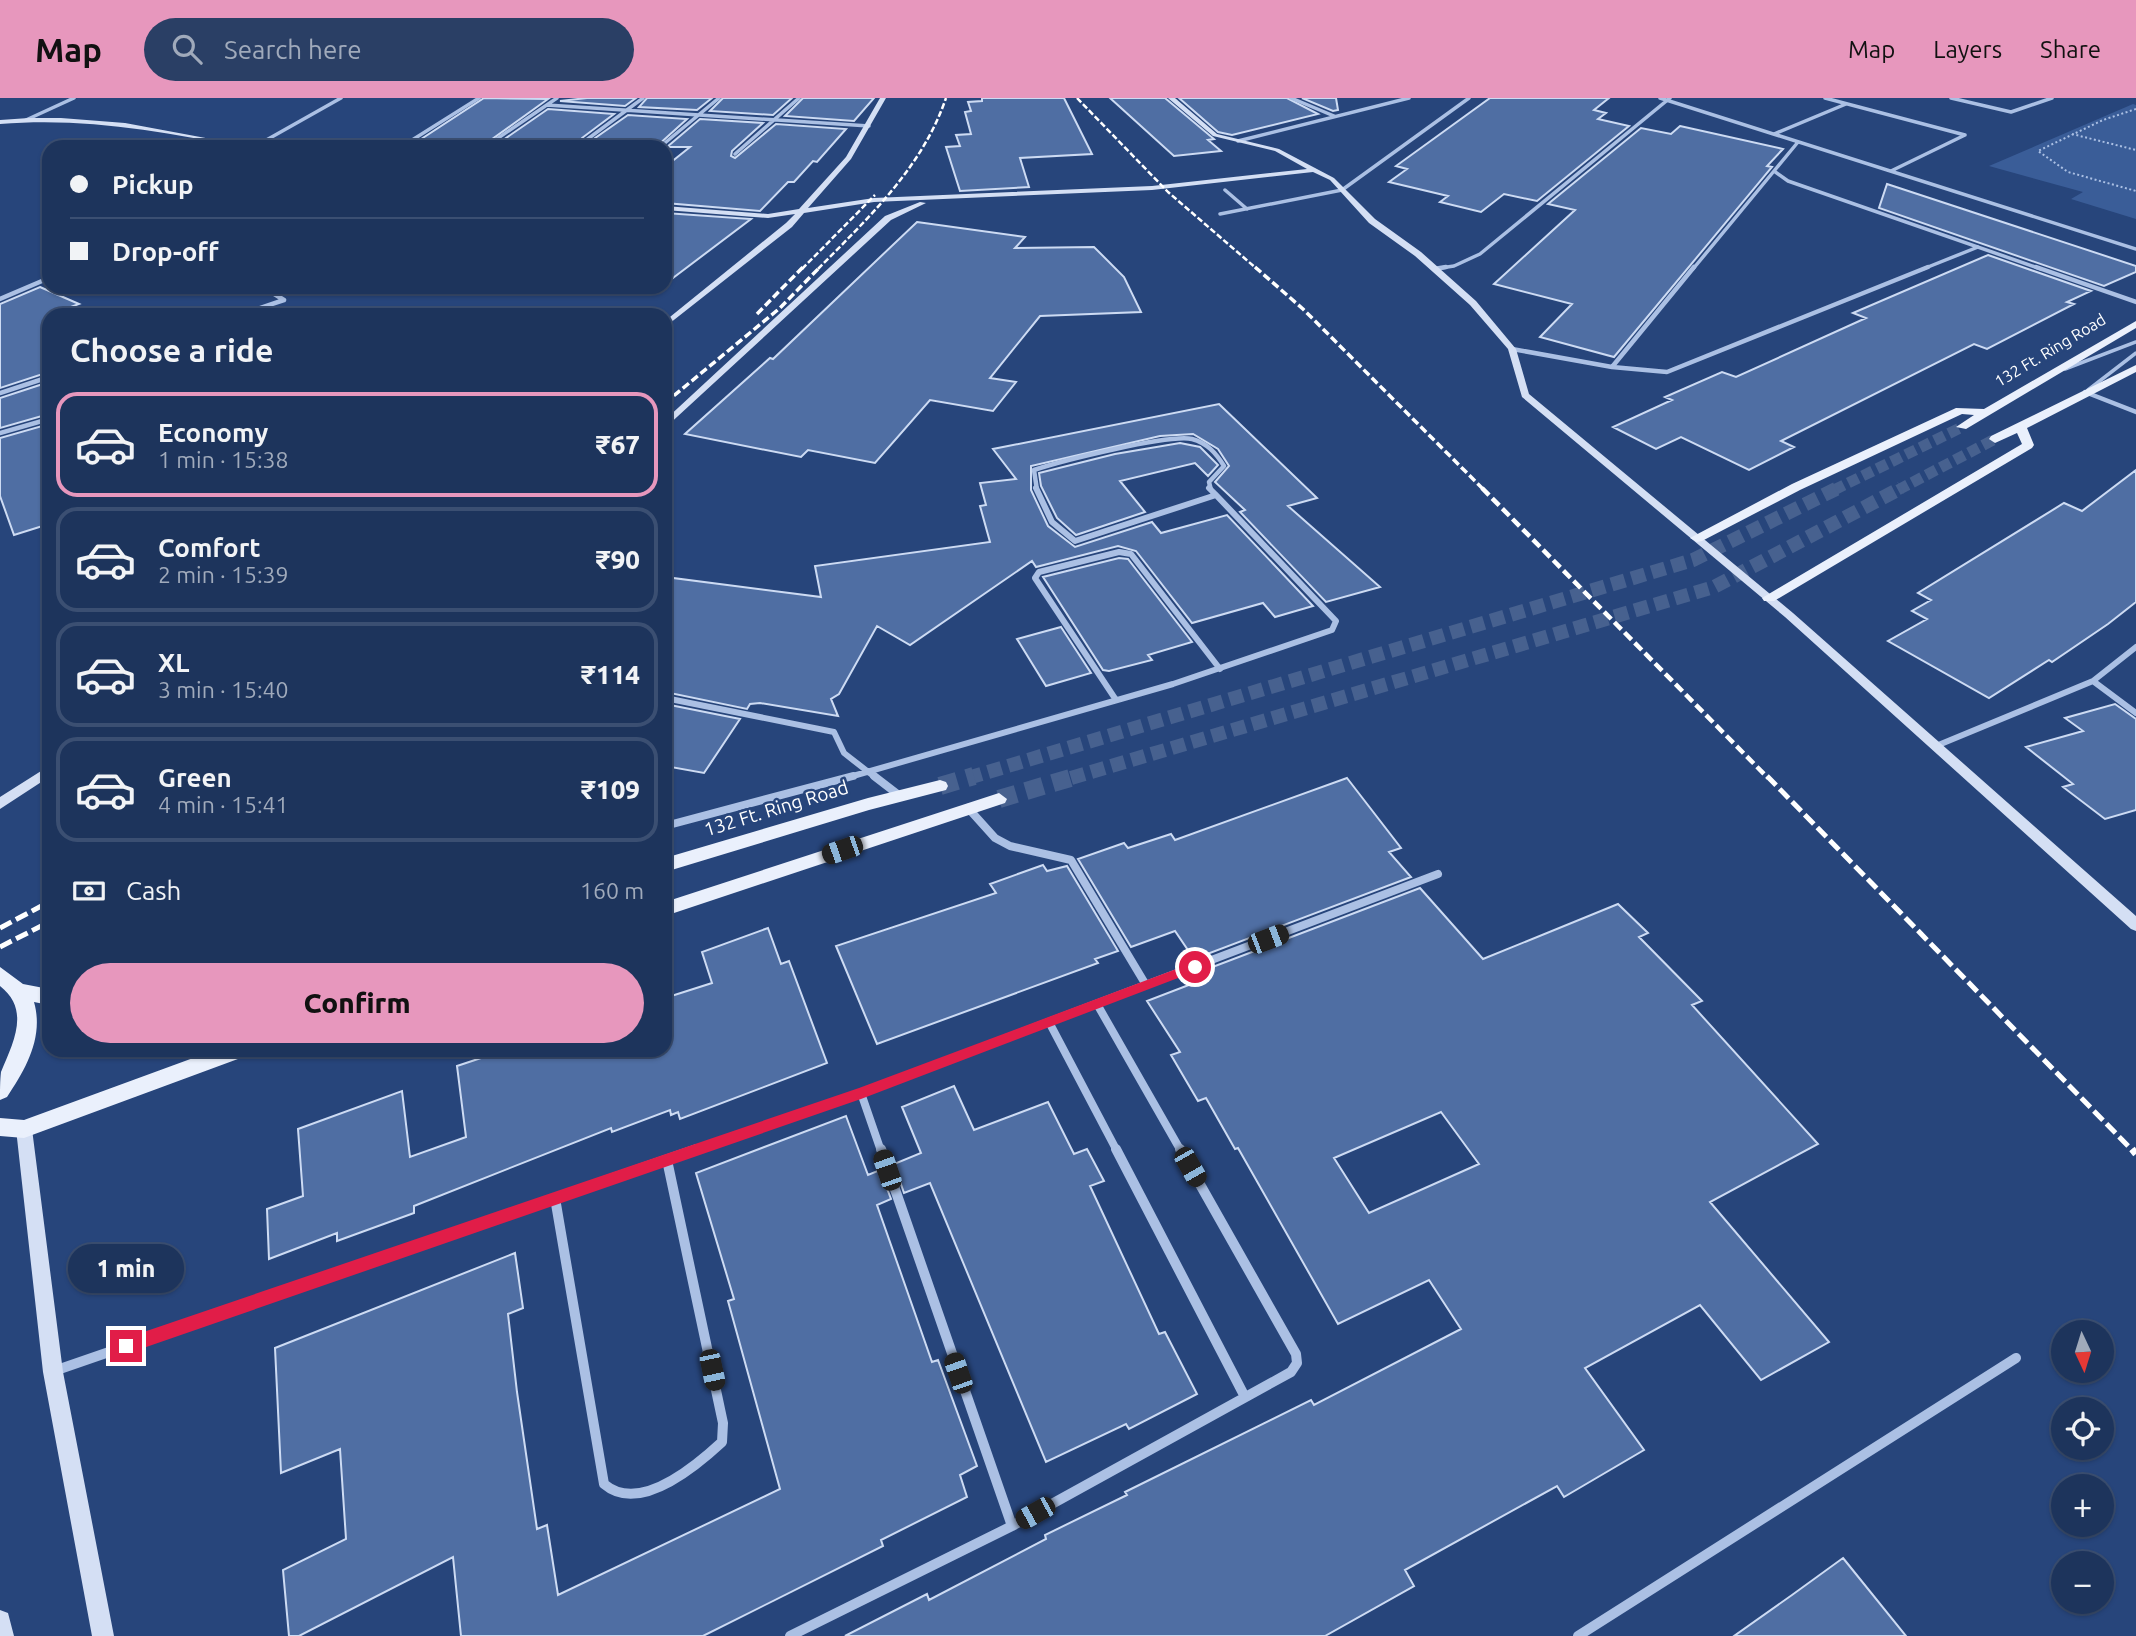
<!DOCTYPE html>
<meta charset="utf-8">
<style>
:root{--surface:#1d345c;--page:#2a3f65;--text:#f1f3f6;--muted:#a0aabb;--line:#3b4f72;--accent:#e797bd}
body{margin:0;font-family:Ubuntu,sans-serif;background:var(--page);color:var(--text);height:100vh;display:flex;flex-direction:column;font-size:26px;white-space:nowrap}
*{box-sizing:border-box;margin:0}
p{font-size:23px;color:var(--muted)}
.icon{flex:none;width:38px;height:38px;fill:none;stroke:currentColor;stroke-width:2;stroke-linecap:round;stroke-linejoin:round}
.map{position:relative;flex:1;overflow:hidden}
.sheet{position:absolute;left:42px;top:210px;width:630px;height:749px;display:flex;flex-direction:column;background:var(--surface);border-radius:21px;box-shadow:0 2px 5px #0004,0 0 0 2px var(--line)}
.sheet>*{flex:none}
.guide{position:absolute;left:42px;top:42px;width:630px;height:154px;border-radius:21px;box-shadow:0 2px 5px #0004,0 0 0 2px var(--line);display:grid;align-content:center;height:154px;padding:0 28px;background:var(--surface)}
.needle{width:46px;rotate:176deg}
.tools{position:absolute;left:2051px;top:1222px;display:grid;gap:14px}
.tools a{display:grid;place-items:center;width:63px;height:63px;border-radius:50%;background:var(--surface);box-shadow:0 2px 5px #0004,0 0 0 2px var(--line);font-size:35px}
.end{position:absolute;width:32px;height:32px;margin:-16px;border:9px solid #e11d48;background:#fff;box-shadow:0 0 0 4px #fff}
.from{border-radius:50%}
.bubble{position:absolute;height:49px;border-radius:24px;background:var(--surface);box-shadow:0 2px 5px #0004,0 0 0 2px var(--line);font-size:23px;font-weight:800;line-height:49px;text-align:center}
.car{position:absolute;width:21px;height:42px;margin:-21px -10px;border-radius:9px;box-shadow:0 0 5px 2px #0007;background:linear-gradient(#222 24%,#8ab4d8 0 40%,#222 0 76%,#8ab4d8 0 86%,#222 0)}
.guide b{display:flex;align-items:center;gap:24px;height:66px;font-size:26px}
.guide b+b{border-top:2px solid var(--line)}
.guide i{width:18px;height:18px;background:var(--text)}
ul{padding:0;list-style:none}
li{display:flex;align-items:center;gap:21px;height:105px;margin:0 14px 10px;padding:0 14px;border:4px solid var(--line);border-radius:21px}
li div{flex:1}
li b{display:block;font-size:26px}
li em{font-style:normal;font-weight:800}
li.selected{border-color:var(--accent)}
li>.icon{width:63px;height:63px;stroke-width:1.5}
h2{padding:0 28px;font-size:32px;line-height:84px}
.pay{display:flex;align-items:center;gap:18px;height:77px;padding:0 28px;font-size:26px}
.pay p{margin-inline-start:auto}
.button{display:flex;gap:14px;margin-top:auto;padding:14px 28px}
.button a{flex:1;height:80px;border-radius:42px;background:var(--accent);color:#111;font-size:28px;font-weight:800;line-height:80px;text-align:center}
header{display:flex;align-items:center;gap:42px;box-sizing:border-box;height:98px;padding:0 35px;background:var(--accent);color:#111}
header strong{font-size:33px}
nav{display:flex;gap:38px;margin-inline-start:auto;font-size:24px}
.search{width:490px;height:63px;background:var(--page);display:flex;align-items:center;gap:18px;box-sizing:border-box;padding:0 24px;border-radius:38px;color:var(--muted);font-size:26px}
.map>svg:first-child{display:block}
</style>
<header>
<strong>Map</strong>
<div class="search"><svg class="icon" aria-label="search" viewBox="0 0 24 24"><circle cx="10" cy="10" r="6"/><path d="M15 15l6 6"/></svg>Search here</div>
<nav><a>Map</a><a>Layers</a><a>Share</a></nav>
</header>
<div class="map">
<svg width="2136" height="1538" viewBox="0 0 2136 1538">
<rect width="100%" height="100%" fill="#27457b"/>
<!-- green -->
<path fill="#3a5d98" d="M2133 6 2136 7V121L2071 101 2083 94 1989 68Z"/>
<!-- building -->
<path fill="#4f6ea3" stroke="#cddbf3" stroke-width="2" fill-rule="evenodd" d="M484 0 548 1 481 49H409Z
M587 0H636L625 8 560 3Z
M647 0H712L697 12 639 9Z
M723 0H792L773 17 710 13Z
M803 0H874L854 23 785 18Z
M982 0H1064L1092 56 1020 60 1029 89 960 93 946 49 960 48 956 37 971 36 965 14 971 13 968 4 982 3Z
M1110 0H1165L1214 41 1208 42 1221 53 1174 58Z
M1179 0H1287L1318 16 1232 37 1218 34Z
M1302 0H1336L1338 12 1333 13Z
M1490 0H1609L1594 12 1606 15 1598 21 1629 28 1537 103 1504 96 1481 114 1440 104 1448 98 1389 84 1407 71 1396 68Z
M548 11 614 16 582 40 581 44 585 47 628 17 687 21 656 49H493Z
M700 21 763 25 732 53 731 58 735 60 776 26 846 31 817 64 813 63 794 84H788L760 113 665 105V69L690 49H667Z
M1680 28 1783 51 1767 68 1772 69 1614 259 1540 239 1572 206 1494 186 1575 112 1548 106 1641 30 1671 36Z
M1887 86 2136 168V174L2104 188 1879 110Z
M665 115 751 121 665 186Z
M917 124 1025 139 1015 150 1094 149 1124 179 1141 214 1040 218 990 280 1016 284 993 313 930 302 875 365 808 352 801 359 685 336 770 260 773 261Z
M1988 157 2091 193 2067 204 2074 206 1987 251 1974 246 1781 343 1794 349 1749 372 1681 339 1656 351 1613 329 1672 302 1665 299 1722 274 1736 279 1866 220 1853 215Z
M40 189 79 206 49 217V274L0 290V206Z
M49 284V316L0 330V300Z
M1219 306 1317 400 1288 408 1380 489 1326 504 1240 414 1245 412 1215 384 1229 368 1218 351 1193 336 1160 338 1031 368V392L1048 428 1075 449 1152 424 1161 435 1227 417 1313 508 1275 519 1263 505 1192 525 1136 453 1118 448 1036 469 1032 463 910 547 877 528 839 596 831 601 838 618 760 605 750 606 747 611 665 594V479L821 499 815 468 990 444 980 408 986 407 980 385 1016 381 993 351Z
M49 326V426L14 437 0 398V340Z
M1180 345 1200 349 1218 367 1208 378 1195 365 1120 383 1145 414 1076 437 1057 420 1041 388 1039 375 1115 356Z
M2136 372V504L2108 526 2052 564 2049 562 1989 600 1888 543 1927 521 1912 513 1931 502 1918 495 2064 405 2082 413Z
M1119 460 1128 461 1192 544 1148 557 1152 562 1109 573 1103 572 1043 479Z
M1061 529 1091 575 1046 588 1017 541Z
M665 606 740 621 704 675 665 668Z
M2115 606 2136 621V712L2105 721 2063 689 2073 686 2026 649 2083 633 2065 620Z
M1347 680 1401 750 1389 754 1411 779 1194 861 1175 833 1131 849 1078 761 1124 745 1128 750 1171 736 1175 742Z
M1043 767 1047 773 1067 768 1118 853 1095 861 1098 865 877 946 836 848 996 795 990 786Z
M1420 790 1483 861 1618 806 1648 835 1639 839 1702 903 1692 907 1818 1046 1710 1104 1829 1244 1761 1282 1700 1207 1585 1270 1644 1352 1564 1399 1557 1388 1405 1472 1414 1488 1325 1538H845L927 1496 929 1502 1046 1441 1045 1437 1127 1397 1125 1394 1311 1302 1314 1307 1461 1231 1429 1182 1338 1226 1238 1050 1235 1051 1206 1000 1198 1003 1171 957 1180 954 1147 903 1207 880 1202 873ZM1441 1014 1479 1066 1369 1115 1334 1060Z
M768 830 781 866 789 863 827 965 680 1021 678 1014 671 1017 670 1012 612 1034 611 1030 414 1108V1115L337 1143V1135L269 1161 267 1111 303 1098 298 1031 402 993 410 1059 466 1039 457 968 505 952H665V900L712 885 702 854Z
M954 988 974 1032 1048 1004 1074 1056 1087 1051 1104 1083 1090 1088 1159 1236 1165 1234 1197 1296 1129 1331 1126 1326 1046 1364 930 1085 904 1095 894 1066 921 1055 902 1009Z
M846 1018 868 1077 880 1072 891 1101 877 1107 932 1264 938 1262 977 1368 960 1377 967 1399 881 1442 883 1448 703 1538H461L453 1459 299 1538H289L283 1472 346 1441 340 1351 281 1375 275 1250 515 1155 523 1210 508 1216 517 1294 537 1431 547 1427 558 1497 780 1391 728 1203 734 1201 696 1075Z
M1843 1460 1906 1538H1734L1792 1497Z"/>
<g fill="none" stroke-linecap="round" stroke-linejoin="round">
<!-- primary-tunnel-far2 -->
<path stroke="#47618f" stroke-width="11" stroke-dasharray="11 5" stroke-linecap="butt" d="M1834 392 1962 329
M1898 392 1995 341"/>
<!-- primary-tunnel-far1 -->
<path stroke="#47618f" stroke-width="14" stroke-dasharray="14 7" stroke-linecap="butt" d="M968 680 1693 462 1838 390
M1071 680 1714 489 1901 390"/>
<!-- primary-tunnel -->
<path stroke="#47618f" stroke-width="18" stroke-dasharray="18 10" stroke-linecap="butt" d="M940 688 974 678
M999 701 1077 678"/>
<!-- path -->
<path stroke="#abc0e4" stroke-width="2" stroke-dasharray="2 2.5" stroke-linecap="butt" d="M2136 11 2103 22 2038 53 2068 74 2136 93
M2072 36 2136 52"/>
<!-- lane -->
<path stroke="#abc0e4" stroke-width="3.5" d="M2065 271 2136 244
M2088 292 2136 255"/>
<!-- street-far4 -->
<path stroke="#abc0e4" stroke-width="3.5" d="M1291 0 1334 18
M1660 0 2136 151
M1825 0 1965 37 1891 73
M1951 0 2011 14 2052 0
M547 7 869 28
M26 22 74 0
M1774 36 1846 6
M585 43 643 0
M1238 43 1409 0
M1798 44 1774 73 1788 83 2041 171
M254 49 341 0
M401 49 479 0
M485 49 557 0
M660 49 719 0
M735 56 799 0
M1225 92 1247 111
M1220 116 1342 92 1469 0
M1434 171 1454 168 1480 156 1670 0
M1693 171 1774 73
M1923 171 1978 149"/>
<!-- street-far3 -->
<path stroke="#abc0e4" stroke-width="4.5" d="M2036 169 2136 204
M1434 171 1446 169
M263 189 284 202
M0 201 49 180
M239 217 284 202
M1512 251 1612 269 1694 169
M1612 269 1667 274 1928 169
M2085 294 2136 314
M0 295 49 279
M0 335 49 321
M1037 392 1034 372C1061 363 1168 336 1192 341 1207 345 1216 355 1224 368L1209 384 1211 392"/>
<!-- street-far2 -->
<path stroke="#abc0e4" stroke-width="6" d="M1036 390 1052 424 1075 443 1216 397
M1209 390 1216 397
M2136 549 2093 583 2136 615
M665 600 834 634 844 655 876 680
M1116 602 1035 480 1039 474 1119 454 1131 456 1220 571
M1936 648 2093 583
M846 680 1173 586 1332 532 1336 523 1216 397"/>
<!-- street-far1 -->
<path stroke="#abc0e4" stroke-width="8" d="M874 678 900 698
M968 710 995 740 1010 748 1071 762 1146 887
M665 728 853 678
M1097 906 1181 1053
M1049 924 1117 1053
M861 995 1438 776
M692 1053 861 995 881 1053"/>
<!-- street -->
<path stroke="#abc0e4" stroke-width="10" d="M881 1051 1012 1428
M1116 1051 1245 1299
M555 1100 604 1386C639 1416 695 1369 722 1344L723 1325 667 1062
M54 1273 697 1051
M790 1538 1012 1428 1291 1274 1297 1265 1296 1256 1180 1051
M1578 1538 2016 1260"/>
<!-- secondary -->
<path fill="#d4dff4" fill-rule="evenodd" d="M880 0H886L851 61 808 110 874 100 1152 88 1307 71 1275 53 1213 38 1168 0H1175L1217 36 1279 51 1334 80 1375 121 1421 154 1476 203 1516 251 1529 296 1793 515 2136 818V833L2131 831 1785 519 1522 299 1508 251 1470 207 1415 158 1369 125 1330 82 1313 74 1152 92 874 104 804 115 792 129 665 229V223L786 125 795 116 768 120 665 112V108L768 116 799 111 846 59Z
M29 20H61L125 25 254 49H241C161 33 82 19 0 26V22Z
M920 104 926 105 891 122 665 330V322L885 118Z
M49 668V679L0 711V699Z
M24 1023 30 1026 32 1031 63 1274 114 1538H92L43 1274 16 1031 18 1026Z
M0 1512 8 1515 14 1538H0Z"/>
<!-- primary -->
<path fill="#eaf0fc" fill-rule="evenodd" d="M2136 223V230L1966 331 1956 329 1974 317 1962 316 1800 392 1702 443 1697 444 1690 440 1792 386 1956 310 1984 311Z
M2136 267V274L2027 330 2034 347 2032 350 1774 503H1764L1762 500 2022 346 2017 335 1995 345 1989 341 1991 338Z
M940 682 946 684 948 688 946 692 869 712 665 774V760L868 700Z
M999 695 1007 701 1005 705 665 818V804Z
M0 869 23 886 49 891V907L34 904C44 939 26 971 7 999L0 1002C0 993 0 982 1 974 13 945 31 912 0 888Z
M215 952H249L246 958 24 1040 0 1038V1020L24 1022Z"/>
<!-- rail-far4 -->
<path stroke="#fff" stroke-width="2.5" stroke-dasharray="6 2.5" stroke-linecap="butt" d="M1077 0 1168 94 1257 171
M802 171 875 97
M818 171C869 119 922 70 946 0"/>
<!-- rail-far3 -->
<path stroke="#fff" stroke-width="3.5" stroke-dasharray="8 3.5" stroke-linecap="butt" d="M1255 169 1303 211 1484 392
M757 216 803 169
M665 305 780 210 820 169"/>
<!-- rail-far2 -->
<path stroke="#fff" stroke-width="4.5" stroke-dasharray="10 4.5" stroke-linecap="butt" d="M1482 390 1768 680"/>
<!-- rail-far1 -->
<path stroke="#fff" stroke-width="5" stroke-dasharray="13 5" stroke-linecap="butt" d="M1767 678 2133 1053
M0 830 49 804
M0 849 49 824"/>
<!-- rail -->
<path stroke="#fff" stroke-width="7" stroke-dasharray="17 7" stroke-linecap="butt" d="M2132 1051 2136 1056"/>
</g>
<!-- route -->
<path fill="#e11d48" d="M1195 864 1199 865V872L861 1001 126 1256 118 1248 126 1240 859 990Z"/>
<g text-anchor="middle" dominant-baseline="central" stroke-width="5" stroke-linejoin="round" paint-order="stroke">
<!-- far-street labels -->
<g font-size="16" fill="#fff" stroke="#27457b">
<text transform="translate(2050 252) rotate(-31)">132 Ft. Ring Road</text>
</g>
<!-- street labels -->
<g font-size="19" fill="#fff" stroke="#27457b">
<text transform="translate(776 710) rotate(-17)">132 Ft. Ring Road</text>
</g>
</g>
</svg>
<div class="tools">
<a><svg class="needle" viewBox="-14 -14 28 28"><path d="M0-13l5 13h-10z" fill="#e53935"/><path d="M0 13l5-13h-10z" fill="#a0aabb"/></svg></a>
<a><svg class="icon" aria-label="locate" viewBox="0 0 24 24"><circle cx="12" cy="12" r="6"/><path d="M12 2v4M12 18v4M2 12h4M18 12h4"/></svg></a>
<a>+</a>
<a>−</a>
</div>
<i class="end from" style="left:1195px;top:869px"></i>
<i class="end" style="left:126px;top:1248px"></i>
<div class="bubble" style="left:68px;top:1146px;width:116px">1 min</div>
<i class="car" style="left:842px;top:752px;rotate:251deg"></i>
<i class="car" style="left:1268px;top:841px;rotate:69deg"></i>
<i class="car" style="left:1190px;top:1069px;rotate:150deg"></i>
<i class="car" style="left:887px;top:1072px;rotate:341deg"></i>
<i class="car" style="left:712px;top:1272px;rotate:168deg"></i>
<i class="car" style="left:958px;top:1275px;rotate:341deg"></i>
<i class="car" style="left:1035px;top:1415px;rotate:241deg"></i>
<div class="guide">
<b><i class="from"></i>Pickup</b>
<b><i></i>Drop-off</b>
</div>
<section class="sheet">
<h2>Choose a ride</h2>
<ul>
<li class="selected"><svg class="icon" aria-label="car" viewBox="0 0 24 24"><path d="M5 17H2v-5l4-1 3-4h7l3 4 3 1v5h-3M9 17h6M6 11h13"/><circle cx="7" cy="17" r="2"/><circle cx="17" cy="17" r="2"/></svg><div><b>Economy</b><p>1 min · 15:38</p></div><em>₹67</em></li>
<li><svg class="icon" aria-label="car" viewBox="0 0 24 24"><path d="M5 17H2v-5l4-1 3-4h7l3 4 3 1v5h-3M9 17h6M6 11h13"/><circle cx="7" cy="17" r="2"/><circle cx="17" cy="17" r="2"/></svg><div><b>Comfort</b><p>2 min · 15:39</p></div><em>₹90</em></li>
<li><svg class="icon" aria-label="car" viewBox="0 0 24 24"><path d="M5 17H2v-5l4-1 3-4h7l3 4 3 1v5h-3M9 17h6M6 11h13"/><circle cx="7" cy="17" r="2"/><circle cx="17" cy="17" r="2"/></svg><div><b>XL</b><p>3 min · 15:40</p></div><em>₹114</em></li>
<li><svg class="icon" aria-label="car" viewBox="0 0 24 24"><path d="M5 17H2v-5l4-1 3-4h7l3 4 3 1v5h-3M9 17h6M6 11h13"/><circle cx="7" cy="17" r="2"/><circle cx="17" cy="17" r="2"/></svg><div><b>Green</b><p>4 min · 15:41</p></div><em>₹109</em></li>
</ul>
<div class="pay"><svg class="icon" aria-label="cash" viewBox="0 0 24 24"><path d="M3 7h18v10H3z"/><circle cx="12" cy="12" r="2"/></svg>Cash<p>160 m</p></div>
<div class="button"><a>Confirm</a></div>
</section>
</div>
